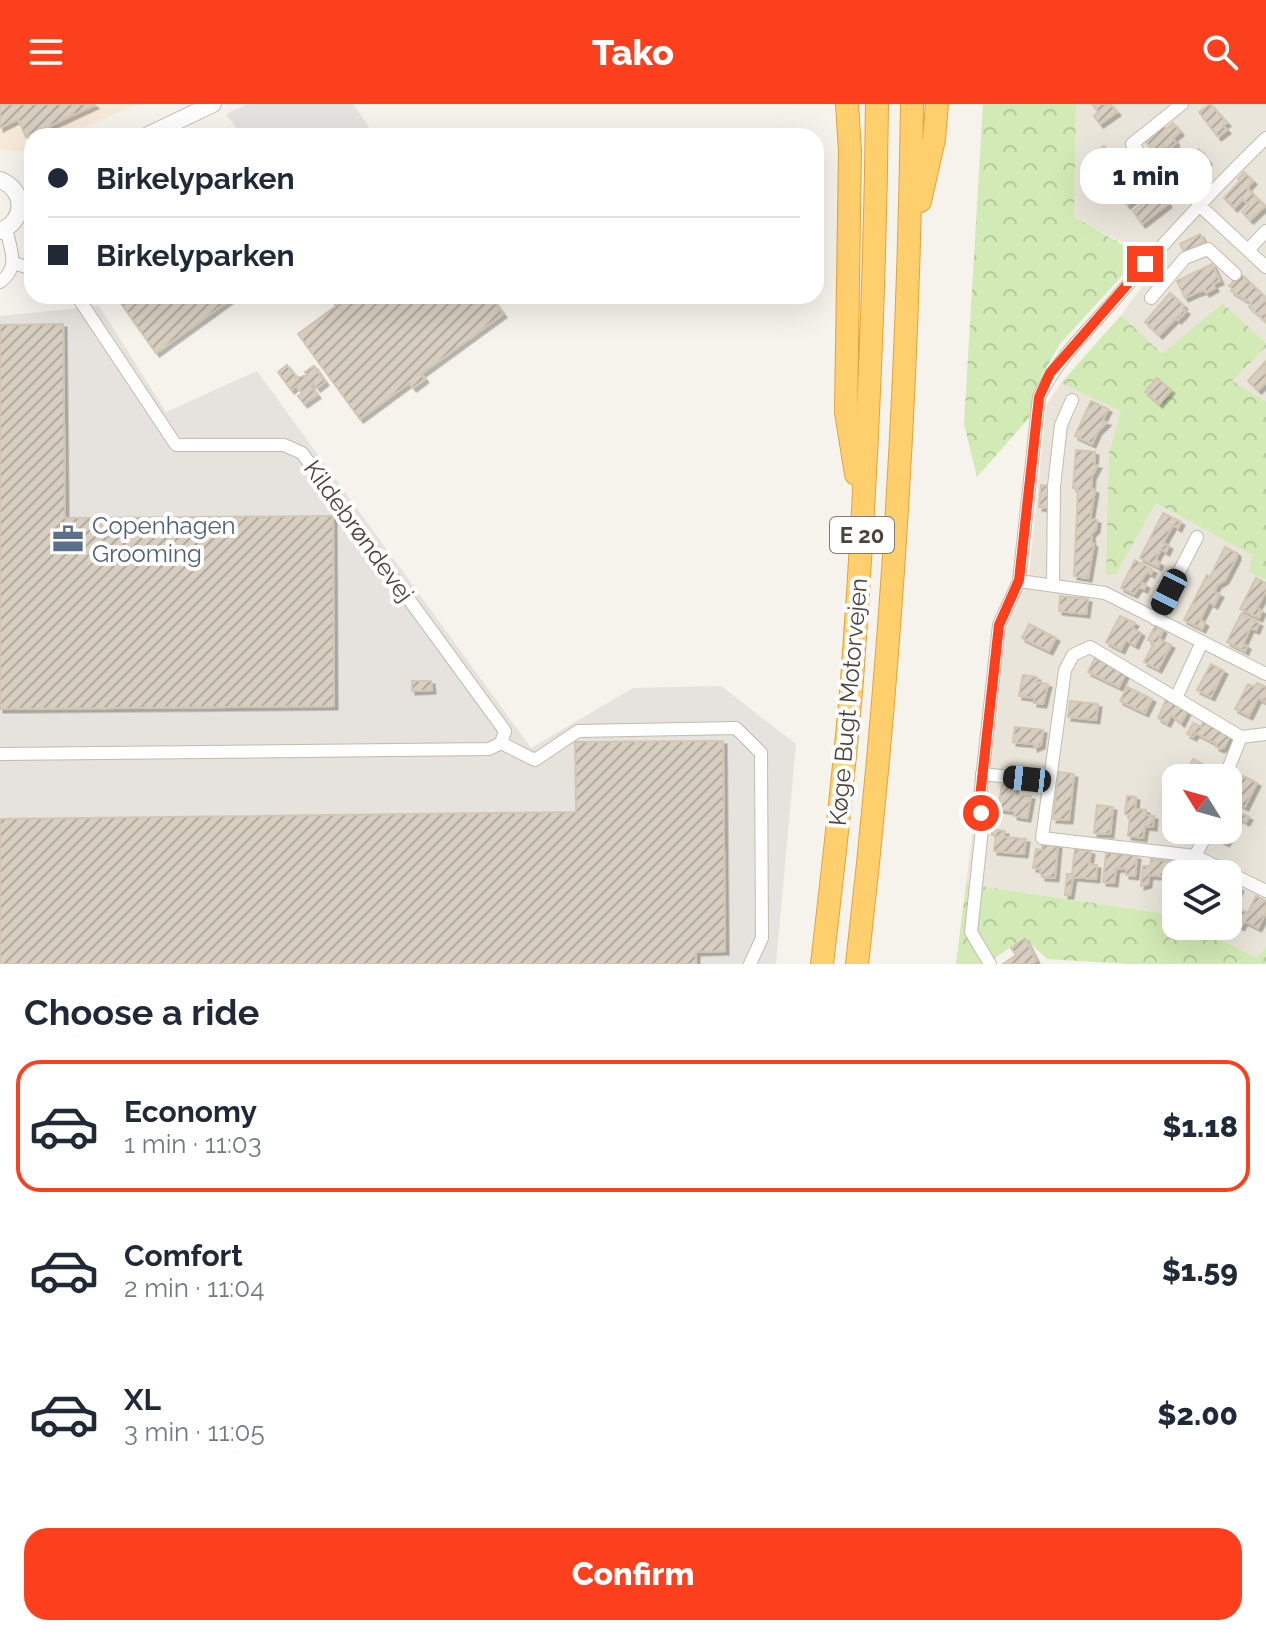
<!DOCTYPE html>
<meta charset="utf-8">
<style>
:root{--surface:#fff;--page:#f6f6f7;--text:#1f2937;--muted:#747a83;--line:#e0e1e3;--accent:#fc3f1d}
body{margin:0;font-family:Raleway,sans-serif;background:var(--page);color:var(--text);height:100vh;display:flex;flex-direction:column;font-size:30px;white-space:nowrap}
*{box-sizing:border-box;margin:0}
p{font-size:26px;color:var(--muted)}
.icon{flex:none;width:44px;height:44px;fill:none;stroke:currentColor;stroke-width:2;stroke-linecap:round;stroke-linejoin:round}
.map{position:relative;height:860px;overflow:hidden}
.panel{display:flex;flex-direction:column;background:var(--surface);flex:1}
.panel>*{flex:none}
.hud{position:absolute;left:24px;top:24px;width:800px;height:176px;border-radius:24px;box-shadow:0 8px 32px #0002;display:grid;align-content:center;height:176px;padding:0 24px;background:var(--surface)}
.needle{width:52px;rotate:307deg}
.fabs{position:absolute;left:1162px;top:660px;display:grid;gap:16px}
.fabs a{display:grid;place-items:center;width:80px;height:80px;border-radius:16px;background:var(--surface);box-shadow:0 8px 32px #0002;font-size:40px}
.end{position:absolute;width:36px;height:36px;margin:-18px;border:10px solid #fc3f1d;background:#fff;box-shadow:0 0 0 4px #fff}
.from{border-radius:50%}
.bubble{position:absolute;height:56px;border-radius:24px;background:var(--surface);box-shadow:0 8px 32px #0002;font-size:26px;font-weight:800;line-height:56px;text-align:center}
.car{position:absolute;width:24px;height:48px;margin:-24px -12px;border-radius:10px;box-shadow:0 0 6px 2px #0007;background:linear-gradient(#222 24%,#8ab4d8 0 40%,#222 0 76%,#8ab4d8 0 86%,#222 0)}
.hud b{display:flex;align-items:center;gap:28px;height:76px;font-size:30px}
.hud b+b{border-top:2px solid var(--line)}
.hud i{width:20px;height:20px;background:var(--text)}
ul{padding:0;list-style:none}
li{display:flex;align-items:center;gap:24px;height:132px;margin:0 16px 12px;padding:0 8px;border:4px solid transparent;border-radius:24px}
li div{flex:1}
li b{display:block;font-size:30px}
li em{font-style:normal;font-weight:800}
li.active{border-color:var(--accent)}
li>.icon{width:72px;height:72px;stroke-width:1.5}
h2{padding:0 24px;font-size:36px;line-height:96px}
.action{display:flex;gap:16px;margin-top:auto;padding:16px 24px}
.action a{flex:1;height:92px;border-radius:24px;background:var(--accent);color:#fff;font-size:32px;font-weight:800;line-height:92px;text-align:center}
header{display:flex;justify-content:space-between;align-items:center;height:104px;padding:0 24px;background:var(--accent);color:#fff;font-size:36px;font-weight:800}
.map>svg:first-child{display:block}
</style>
<header><svg class="icon" aria-label="menu" viewBox="0 0 24 24"><path d="M4 6h16M4 12h16M4 18h16"/></svg>Tako<svg class="icon" aria-label="search" viewBox="0 0 24 24"><circle cx="10" cy="10" r="6"/><path d="M15 15l6 6"/></svg></header>
<div class="map">
<svg width="1266" height="860" viewBox="0 0 1266 860">
<defs>
<pattern id="park-crowns" width="20" height="18" patternUnits="userSpaceOnUse" patternTransform="scale(2)"><rect width="20" height="18" fill="#d2eab5"/><path d="M2 6a3 3 0 1 1 6 0M12 15a3 3 0 1 1 6 0" fill="none" stroke="#b6ca9c"/></pattern>
<pattern id="building-hatch" width="6" height="6" patternUnits="userSpaceOnUse" patternTransform="scale(2)"><rect width="6" height="6" fill="#d8cfc1"/><path d="M-1 1l2-2M0 6l6-6M5 7l2-2" fill="none" stroke="#b1aa9e"/></pattern>
<filter id="shadow"><feDropShadow dx="3.5" dy="3.5" stdDeviation="0" flood-color="#0004"/></filter>
</defs>
<rect width="100%" height="100%" fill="#f6f3ec"/>
<!-- residential -->
<path fill="#eae5da" fill-rule="evenodd" d="M1076 0H1266V239L1221 199 1162 251 1121 211 1161 158 1074 114Z
M1266 243V297L1232 277Z
M1061 279 1122 306 1109 349 1116 470 1156 399 1253 451 1250 468 1266 476V843L1257 854 1193 822H1228V770H1176V814L1167 810 966 780 1000 508 1028 481 1046 302ZM1176 674H1228V726H1176Z"/>
<!-- commercial -->
<path fill="#f7ead8" d="M0 0H138L64 32H32V46L26 48 0 45Z"/>
<!-- industrial -->
<path fill="#e6e2dd" d="M99 202 166 308 257 267 531 644 633 584 721 582 796 640 776 860H0V212Z"/>
<!-- park -->
<path fill="url(#park-crowns)" d="M983 0H1076L1074 113 1141 151 1059 241 1036 283 1029 314 977 373 964 320Z
M1222 199 1266 239V243L1232 277 1266 297V476L1249 468 1252 451 1156 399 1116 470 1106 471 1109 349 1121 307 1061 279 1121 211 1162 250Z
M966 780 1167 810 1176 814V822H1193L1257 854 1266 843V860H1129L1047 855 1024 833 987 860H956Z"/>
<!-- parking -->
<path fill="#e5e3e0" d="M247 0H353L375 32H242L226 10Z"/>
<!-- building -->
<path fill="url(#building-hatch)" stroke="#d3c7b4" stroke-width="2" filter="url(#shadow)" d="M0 0H94L95 1 26 33 18 15 0 24Z
M1092 0H1110L1117 8 1100 20 1094 12 1098 8Z
M1210 0 1227 19 1223 21 1227 26 1218 33 1199 8Z
M1173 19 1180 28 1173 34 1176 39 1167 46 1164 42 1155 49 1145 37 1163 22 1166 25Z
M1104 42 1118 59 1102 71 1095 62 1099 59 1093 51Z
M1199 45 1208 57 1179 80 1170 68Z
M1119 64 1138 85 1130 91 1134 95 1127 101 1114 84 1117 82 1109 71Z
M1244 68 1253 77 1247 84 1265 102 1250 116 1242 108 1249 101 1243 95 1234 104 1224 94 1240 77 1238 75Z
M1159 87 1168 100 1142 120 1133 107Z
M1200 130 1204 138 1184 148 1180 140Z
M1212 160 1220 177 1213 180 1215 184 1206 189 1205 186 1198 188 1185 194 1177 177Z
M1241 170 1266 194V218L1249 203 1252 200 1249 198 1231 187 1233 185 1229 182Z
M1170 189 1184 202 1182 204 1186 207 1182 212 1178 209 1181 212 1178 216 1176 214 1159 231 1145 218Z
M128 192H235L156 249 120 198Z
M350 192H374L377 196 382 192H490L503 210 421 270 425 275 413 284 409 279 360 315 298 230 336 202 334 199 337 197 339 200Z
M63 220 65 414 333 412 334 602 0 605V221Z
M1266 257V278L1258 286 1248 277Z
M287 261 297 274 307 271 305 268 314 262 325 278 317 284 313 279 310 281 317 291 304 300 298 292 302 289 296 282 291 286 278 268Z
M1157 274 1171 286 1159 300 1145 288Z
M1091 297 1108 305 1102 317 1107 318 1098 327 1092 340 1075 332Z
M1076 346 1095 348 1094 361H1098L1092 372 1091 385 1095 386 1090 415 1097 416 1096 425 1091 430 1092 439 1094 440 1088 474 1074 472 1078 385 1073 384Z
M1041 381 1050 382 1048 404 1039 403Z
M1163 409 1181 418 1178 424 1173 421 1163 439 1169 442 1166 448 1161 445 1157 452 1156 456 1160 459 1158 463 1140 454Z
M1225 443 1237 449V453L1225 476 1217 481 1214 488 1220 490 1214 501 1209 498 1200 516 1205 519 1202 525 1184 516 1207 471 1210 473Z
M1135 456 1153 466 1151 470 1147 468 1140 478 1146 481 1144 485 1139 483 1134 490 1121 484Z
M1256 474 1266 479V487L1257 504 1262 507 1259 514 1240 505Z
M1060 492 1088 495 1086 510 1059 507Z
M1241 510 1259 519 1256 526 1250 524 1243 540 1247 542 1245 547 1227 538Z
M1120 512 1135 519 1132 524 1141 529 1135 541 1126 536 1121 546 1106 538Z
M1029 520 1056 534 1049 547 1022 534Z
M1155 522 1163 526 1159 535 1171 541 1158 565 1144 558 1154 539 1148 536Z
M1095 554 1126 569 1119 583 1088 568Z
M1211 560 1224 567 1211 593 1197 586Z
M1023 571 1037 573 1036 578 1048 580 1043 600 1034 599V594L1019 592Z
M412 577H431L432 586 412 587Z
M1257 579 1266 583V596L1265 598 1258 594 1249 612 1235 605 1248 580 1254 583Z
M1127 583 1152 595 1145 609 1120 597Z
M1168 591 1190 602 1181 619 1171 611 1167 619 1158 614Z
M1070 597 1098 600 1096 616 1068 613Z
M1204 616 1231 630 1224 643 1221 645 1216 643 1217 640 1196 629 1193 633 1187 630 1193 619 1201 623Z
M1015 623 1043 626 1041 641 1034 644V640L1013 638Z
M723 637 725 847 696 848V860H0V715L576 708 575 638Z
M1193 655 1217 667 1214 674H1196L1186 668Z
M1059 668 1074 670 1069 716 1053 715Z
M1243 672 1257 679 1245 703 1231 696Z
M1002 681 1015 683 1014 691 1031 692 1027 714 1014 712V707L998 705Z
M1127 692 1136 693 1135 705 1146 706V711L1154 712 1153 723 1145 722 1143 734 1128 732 1130 711 1125 710Z
M1097 701 1113 703 1110 730 1094 729Z
M1232 705 1249 713 1246 718 1239 714 1226 739 1212 732 1215 726H1228V709Z
M992 725 1005 727 1004 733 1026 735 1024 750 994 747 996 732 992 731Z
M1042 740 1058 741 1055 774 1042 773 1040 765 1033 764 1036 745 1042 746Z
M1075 745 1091 747 1089 760 1097 761 1096 775 1073 773 1070 791H1065L1067 770H1072Z
M1106 748 1137 752 1135 772 1126 771V765L1116 764 1114 779 1103 778Z
M1151 755 1183 759 1182 770H1176V774L1149 771 1148 780 1141 782 1143 762H1150Z
M1228 778 1240 784 1228 808Z
M1256 792 1266 797V808L1258 824 1244 817 1241 823 1235 820 1242 806 1248 809Z
M1025 834 1036 856 1031 860H1003L1016 851 1011 844Z"/>
<g fill="none" stroke-linecap="round" stroke-linejoin="round">
<defs>
<path id="minor" d="M1154 67 1132 40 1182 0
M1198 100 1266 163
M1248 146 1266 127
M14 159 32 165
M0 178C20 164 11 146 6 125
M1151 194 1185 154 1208 145 1235 170
M1019 477 1105 489 1266 570
M1053 481 1054 382 1061 321 1072 296
M1155 515 1197 433
M1176 594 1202 538
M1266 630 1241 633 1090 543 1073 551 1065 566 1042 734 1195 752 1266 787
M501 639 535 656 578 627 736 624 761 649 762 834 750 860
M0 650 489 645 501 639 505 627 302 349 284 341H176L77 192
M982 670 1049 677
M1228 688 1233 678 1227 668 1241 633
M1195 752 1209 726
M990 860 971 828 982 725 980 693 999 521 1019 477 1039 293C1056 258 1084 230 1110 201 1160 143 1211 87 1266 34"/>
<path id="tertiary" d="M146 32 213 0
M0 76C26 86 26 117 0 127"/>
<path id="motorway" d="M847 0 850 47 846 308 856 370
M920 97 934 35 937 0
M822 860C833 766 844 671 852 576 866 384 875 192 877 0
M857 860C890 574 908 288 912 0"/>
</defs>
<!-- minor casing -->
<use href="#minor" stroke="#c2bbae" stroke-width="14"/>
<!-- tertiary casing -->
<use href="#tertiary" stroke="#c2bbae" stroke-width="18"/>
<!-- motorway casing -->
<use href="#motorway" stroke="#e0a43c" stroke-width="24"/>
<!-- minor -->
<use href="#minor" stroke="#fff" stroke-width="12"/>
<!-- tertiary -->
<use href="#tertiary" stroke="#fff" stroke-width="16"/>
<!-- motorway -->
<use href="#motorway" stroke="#ffcf6e" stroke-width="22"/>
</g>
<g fill="none" stroke-linecap="round" stroke-linejoin="round">
<!-- route -->
<path stroke="#fc3f1d" stroke-width="10" d="M981 709 980 693 999 521 1019 476 1039 293 1050 269 1145 160"/>
</g>
<!-- icons -->
<defs>
<symbol id="office-bare" viewBox="-9 -9 18 18"><path d="M-6-3h4V-5.5h4V-3h4V5H-6ZM-1-4.5V-3h2v-1.5ZM-6 0V1H6V0Z" fill="#5c6f8a" stroke="#fff" stroke-width="2.5" paint-order="stroke"/></symbol>
</defs>
<g fill-rule="evenodd">
<use href="#office-bare" x="46" y="413" width="44" height="44"/>
</g>
<g text-anchor="middle" dominant-baseline="central" stroke-width="8" stroke-linejoin="round" paint-order="stroke">
<!-- shield labels -->
<rect fill="#fff" stroke="#817c74" stroke-width="2" x="830" y="413" width="64" height="36" rx="6"/>
<g font-size="22" font-weight="bold" fill="#4b4439">
<text x="862" y="431">E 20</text>
</g>
<!-- service labels -->
<g font-size="24" fill="#4e5e75" stroke="#fff" text-anchor="start">
<text x="92" y="421">Copenhagen<tspan x="92" dy="28">Grooming</tspan></text>
</g>
<!-- street labels -->
<g font-size="24" fill="#4b4439" stroke="#fff">
<text transform="translate(359 427) rotate(54)">Kildebrøndevej</text>
<text transform="translate(848 598) rotate(-85)">Køge Bugt Motorvejen</text>
</g>
</g>
</svg>
<div class="fabs">
<a><svg class="needle" viewBox="-14 -14 28 28"><path d="M0-13l5 13h-10z" fill="#e53935"/><path d="M0 13l5-13h-10z" fill="#747a83"/></svg></a>
<a><svg class="icon" aria-label="layers" viewBox="0 0 24 24"><path d="M12 4l9 5-9 5-9-5zM3 14l9 5 9-5"/></svg></a>
</div>
<i class="end from" style="left:981px;top:709px"></i>
<i class="end" style="left:1145px;top:160px"></i>
<div class="bubble" style="left:1080px;top:44px;width:132px">1 min</div>
<i class="car" style="left:1169px;top:488px;rotate:207deg"></i>
<i class="car" style="left:1027px;top:675px;rotate:276deg"></i>
<div class="hud">
<b><i class="from"></i>Birkelyparken</b>
<b><i></i>Birkelyparken</b>
</div>
</div>
<section class="panel">
<h2>Choose a ride</h2>
<ul>
<li class="active"><svg class="icon" aria-label="car" viewBox="0 0 24 24"><path d="M5 17H2v-5l4-1 3-4h7l3 4 3 1v5h-3M9 17h6M6 11h13"/><circle cx="7" cy="17" r="2"/><circle cx="17" cy="17" r="2"/></svg><div><b>Economy</b><p>1 min · 11:03</p></div><em>$1.18</em></li>
<li><svg class="icon" aria-label="car" viewBox="0 0 24 24"><path d="M5 17H2v-5l4-1 3-4h7l3 4 3 1v5h-3M9 17h6M6 11h13"/><circle cx="7" cy="17" r="2"/><circle cx="17" cy="17" r="2"/></svg><div><b>Comfort</b><p>2 min · 11:04</p></div><em>$1.59</em></li>
<li><svg class="icon" aria-label="car" viewBox="0 0 24 24"><path d="M5 17H2v-5l4-1 3-4h7l3 4 3 1v5h-3M9 17h6M6 11h13"/><circle cx="7" cy="17" r="2"/><circle cx="17" cy="17" r="2"/></svg><div><b>XL</b><p>3 min · 11:05</p></div><em>$2.00</em></li>
</ul>
<div class="action"><a>Confirm</a></div>
</section>
